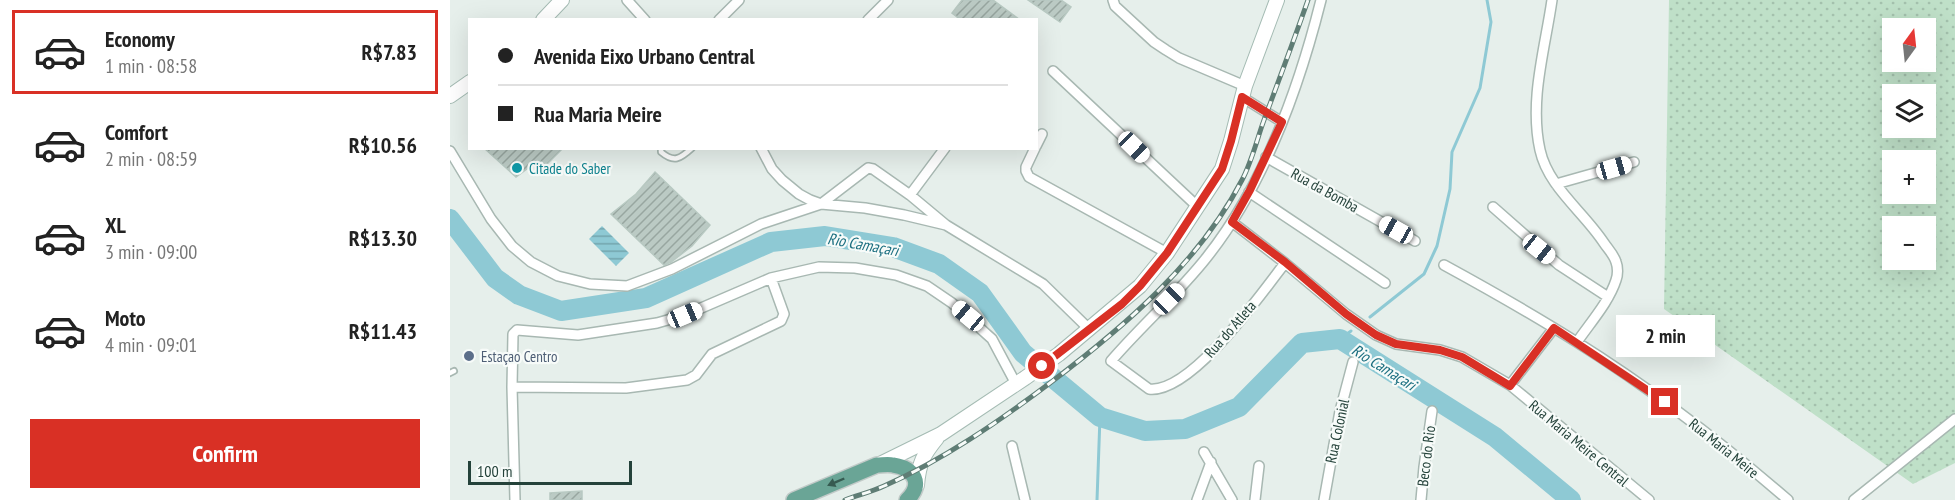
<!DOCTYPE html>
<meta charset="utf-8">
<style>
:root{--surface:#fff;--page:#f6f6f6;--text:#222;--muted:#767676;--line:#e0e0e0;--accent:#d93025}
body{margin:0;font-family:"PT Sans Narrow",sans-serif;background:var(--page);color:var(--text);height:100vh;display:flex;flex-direction:column;font-size:22px;white-space:nowrap}
*{box-sizing:border-box;margin:0}
p{font-size:20px;color:var(--muted)}
.icon{flex:none;width:33px;height:33px;fill:none;stroke:currentColor;stroke-width:2;stroke-linecap:round;stroke-linejoin:round}
.map{position:relative;flex:1;overflow:hidden}
.drawer{display:flex;flex-direction:column;background:var(--surface);width:450px}
.drawer>*{flex:none}
.top-card{position:absolute;left:18px;top:18px;width:570px;height:132px;border-radius:0px;box-shadow:0 6px 24px #0002;display:grid;align-content:center;height:132px;padding:0 30px;background:var(--surface)}
.needle{width:39px;rotate:15deg}
.tools{position:absolute;left:1432px;top:18px;display:grid;gap:12px}
.tools a{display:grid;place-items:center;width:54px;height:54px;border-radius:0px;background:var(--surface);box-shadow:0 6px 24px #0002;font-size:30px}
.scale{position:absolute;left:18px;bottom:15px;width:164px;box-sizing:border-box;padding-left:6px;border:3px solid #24423a;border-top:0;font-size:16px;line-height:21px;white-space:nowrap;color:#24423a;-webkit-text-stroke:4px #f7fbf9;paint-order:stroke}
.end{position:absolute;width:27px;height:27px;margin:-14px;border:8px solid #d93025;background:#fff;box-shadow:0 0 0 3px #fff}
.from{border-radius:50%}
.bubble{position:absolute;height:42px;border-radius:0px;background:var(--surface);box-shadow:0 6px 24px #0002;font-size:20px;font-weight:700;line-height:42px;text-align:center}
.car{position:absolute;width:18px;height:36px;margin:-18px -9px;border-radius:8px;box-shadow:0 0 4px 2px #0007;background:linear-gradient(#fff 24%,#345 0 40%,#fff 0 76%,#345 0 86%,#fff 0)}
.top-card b{display:flex;align-items:center;gap:21px;height:57px;font-size:22px}
.top-card b+b{border-top:2px solid var(--line)}
.top-card i{width:15px;height:15px;background:var(--text)}
ul{padding:10px 0 0;list-style:none}
li{display:flex;align-items:center;gap:18px;height:84px;margin:0 12px 9px;padding:0 18px;border:3px solid transparent;border-radius:0px}
li div{flex:1}
li b{display:block;font-size:22px}
li em{font-style:normal;font-weight:700}
li.active{border-color:var(--accent)}
li>.icon{width:54px;height:54px;stroke-width:1.5}
.cta{display:flex;gap:12px;margin-top:auto;padding:12px 30px}
.cta a{flex:1;height:69px;border-radius:0px;background:var(--accent);color:#fff;font-size:24px;font-weight:700;line-height:69px;text-align:center}
main{display:flex;flex:1;min-height:0}
.map>svg:first-child{display:block}
</style>
<main>
<section class="drawer">
<ul>
<li class="active"><svg class="icon" aria-label="car" viewBox="0 0 24 24"><path d="M5 17H2v-5l4-1 3-4h7l3 4 3 1v5h-3M9 17h6M6 11h13"/><circle cx="7" cy="17" r="2"/><circle cx="17" cy="17" r="2"/></svg><div><b>Economy</b><p>1 min · 08:58</p></div><em>R$7.83</em></li>
<li><svg class="icon" aria-label="car" viewBox="0 0 24 24"><path d="M5 17H2v-5l4-1 3-4h7l3 4 3 1v5h-3M9 17h6M6 11h13"/><circle cx="7" cy="17" r="2"/><circle cx="17" cy="17" r="2"/></svg><div><b>Comfort</b><p>2 min · 08:59</p></div><em>R$10.56</em></li>
<li><svg class="icon" aria-label="car" viewBox="0 0 24 24"><path d="M5 17H2v-5l4-1 3-4h7l3 4 3 1v5h-3M9 17h6M6 11h13"/><circle cx="7" cy="17" r="2"/><circle cx="17" cy="17" r="2"/></svg><div><b>XL</b><p>3 min · 09:00</p></div><em>R$13.30</em></li>
<li><svg class="icon" aria-label="car" viewBox="0 0 24 24"><path d="M5 17H2v-5l4-1 3-4h7l3 4 3 1v5h-3M9 17h6M6 11h13"/><circle cx="7" cy="17" r="2"/><circle cx="17" cy="17" r="2"/></svg><div><b>Moto</b><p>4 min · 09:01</p></div><em>R$11.43</em></li>
</ul>
<div class="cta"><a>Confirm</a></div>
</section>
<div class="map">
<svg width="1505" height="500" viewBox="0 0 1505 500">
<defs>
<pattern id="grass-dots" width="8" height="8" patternUnits="userSpaceOnUse" patternTransform="scale(1.5)"><rect width="8" height="8" fill="#bfe0c8"/><path d="M2 2h.1M6 6h.1" fill="none" stroke="#a4c1ad" stroke-width="1.8" stroke-linecap="round"/></pattern>
<pattern id="water-rules" width="6" height="5" patternUnits="userSpaceOnUse" patternTransform="scale(1.5)"><rect width="6" height="5" fill="#8ec9d4"/><path d="M0 2.5h6" fill="none" stroke="#74a5ad"/></pattern>
<pattern id="building-hatch" width="6" height="6" patternUnits="userSpaceOnUse" patternTransform="scale(1.5)"><rect width="6" height="6" fill="#bbcac4"/><path d="M-1 1l2-2M0 6l6-6M5 7l2-2" fill="none" stroke="#98a6a0"/></pattern>
</defs>
<rect width="100%" height="100%" fill="#e6efeb"/>
<!-- grass -->
<path fill="url(#grass-dots)" fill-rule="evenodd" d="M1219 0H1505V463L1463 484 1214 309ZM1443 28H1476V62H1443ZM1443 94H1476V128H1443ZM1443 160H1476V194H1443ZM1443 226H1476V260H1443Z"/>
<!-- water -->
<path fill="url(#water-rules)" d="M152 226 179 253 166 266 139 239Z"/>
<g fill="none" stroke-linecap="round" stroke-linejoin="round">
<!-- stream -->
<path stroke="#8ec9d4" stroke-width="3" d="M920 317 974 274 987 246 1000 189 1002 152 1030 88 1041 22 1037 0
M890 339 901 331
M647 500 650 417"/>
<!-- river -->
<path stroke="#8ec9d4" stroke-width="20" d="M0 219 45 278 69 295 111 311 196 298 321 242 375 236 443 247 489 264 530 293 573 353 650 417 695 431 735 429 789 407 852 343 890 339 1045 437 1121 500"/>
</g>
<!-- building -->
<path fill="url(#building-hatch)" stroke="#b8c9c2" stroke-width="1.5" d="M512 0H543L570 20H511L502 13Z
M578 0H611L621 7 610 22Z
M34 148H113L95 166 89 160 66 177Z
M205 172 260 225 242 246 221 262 214 265 161 214 186 194Z
M132 491V500H100V493Z"/>
<g fill="none" stroke-linecap="round" stroke-linejoin="round">
<defs>
<path id="lane" d="M211 148V152C224 163 230 159 242 148
M0 373 4 371"/>
<path id="street" d="M177 0 195 20
M663 0 665 6 704 42 716 50 729 58 795 86
M1102 0C1095 49 1079 100 1090 150 1098 187 1134 212 1154 243 1158 249 1164 255 1166 262 1168 267 1168 275 1166 280 1159 302 1140 323 1127 342
M269 20 289 0
M418 20 438 0
M603 71 748 207
M792 97 832 122
M586 146 592 134
M311 148 322 169 332 180 349 194 360 200 371 204 415 208 454 215 496 225 593 284 639 329
M585 148 576 167V171L579 177 717 253
M0 151 41 219 62 246 81 262 108 276 140 284 177 286 222 269 311 224 371 204 418 168 423 169 460 195 496 225
M816 157 965 241
M1106 184 1184 162
M799 192 935 283
M460 195 495 148
M1043 207 1109 265 1158 297
M782 222 835 263 896 314 926 335 946 344 990 350 1012 357 1060 385 1199 500
M835 263C811 294 741 394 699 389L661 361C692 325 728 294 757 257 814 185 849 88 871 0
M994 265C1038 289 1082 314 1125 341 1200 388 1271 442 1338 500
M1060 385 1104 328
M62 387 176 388 237 380 246 375 262 354 331 321 334 314 321 278
M562 446 575 500
M754 452 782 500
M65 500 62 387 63 334 67 330 128 335 207 323 235 315 321 278 369 267 405 268 446 275 477 286 502 303 542 339 566 384
M747 500 761 462
M805 500 809 466
M874 500 890 411 903 362
M971 500 974 467 982 411
M1404 500 1505 419"/>
<path id="secondary" d="M93 20 112 0
M0 96 20 82
M428 465 491 434 575 378 609 354 690 286 717 253 772 169 781 141 795 86 827 0
M467 485C469 463 473 455 487 438"/>
<path id="primary" d="M344 500 427 465C432 465 438 464 443 465 464 468 474 484 457 500"/>
</defs>
<!-- lane casing -->
<use href="#lane" stroke="#a8b8b2" stroke-width="8"/>
<!-- street casing -->
<use href="#street" stroke="#a8b8b2" stroke-width="12"/>
<!-- secondary casing -->
<use href="#secondary" stroke="#a4bbb3" stroke-width="16"/>
<!-- primary casing -->
<use href="#primary" stroke="#c2cac8" stroke-width="18"/>
<!-- lane -->
<use href="#lane" stroke="#fff" stroke-width="4.5"/>
<!-- street -->
<use href="#street" stroke="#fff" stroke-width="9"/>
<!-- secondary -->
<use href="#secondary" stroke="#fff" stroke-width="14"/>
<!-- primary -->
<use href="#primary" stroke="#6aa596" stroke-width="15"/>
<defs>
<path id="rail" d="M395 500C408 495 421 492 434 486 493 460 548 422 600 383 674 327 749 263 792 180 802 161 807 139 814 120 829 80 844 40 858 0"/>
</defs>
<!-- rail casing -->
<use href="#rail" stroke="#5f7d75" stroke-width="5"/>
<!-- rail -->
<use href="#rail" stroke="#f7fbf9" stroke-width="3" stroke-dasharray="9" stroke-linecap="butt"/>
</g>
<!-- one-way arrows -->
<defs><path id="oneway-solid" d="M-6-.8H1V-3.2L6.5 0L1 3.2V.8H-6Z" transform="scale(1.5)"/></defs>
<use fill="#365b51" href="#oneway-solid" transform="translate(386 482) rotate(157)"/>
<g fill="none" stroke-linecap="round" stroke-linejoin="round">
<!-- route -->
<path stroke="#d93025" stroke-width="8" d="M592 366 672 304 690 286 717 253 772 169 781 141 792 97 832 122 800 190 782 222 835 262 896 314 926 335 946 344 990 350 1012 357 1060 386 1104 328 1215 402"/>
</g>
<!-- markers -->
<circle fill="#0f9aa8" stroke="#f7fbf9" stroke-width="2" cx="67" cy="168" r="6"/>
<circle fill="#5c6f8a" stroke="#f7fbf9" stroke-width="2" cx="19" cy="356" r="6"/>
<g text-anchor="middle" dominant-baseline="central" stroke-width="4.5" stroke-linejoin="round" paint-order="stroke">
<!-- culture labels -->
<g font-size="15" fill="#0d838f" stroke="#f7fbf9" text-anchor="start">
<text x="79" y="168">Citade do Saber</text>
</g>
<!-- street labels -->
<g font-size="15" fill="#24423a" stroke="#f7fbf9">
<text transform="translate(875 190) rotate(29)">Rua da Bomba</text>
<text transform="translate(780 329) rotate(-49)">Rua do Atleta</text>
<text transform="translate(887 431) rotate(-78)">Rua Colonial</text>
<text transform="translate(1129 443) rotate(40)">Rua Maria Meire Central</text>
<text transform="translate(1274 448) rotate(39)">Rua Maria Meire</text>
<text transform="translate(976 456) rotate(-83)">Beco do Rio</text>
</g>
<!-- service labels -->
<g font-size="15" fill="#4e5e75" stroke="#f7fbf9" text-anchor="start">
<text x="31" y="356">Estaçao Centro</text>
</g>
<!-- water labels -->
<g font-size="16" font-style="italic" fill="#1c6f80" stroke="#f7fbf9">
<text transform="translate(413 244) rotate(10)">Rio Camaçari</text>
<text transform="translate(934 367) rotate(32)">Rio Camaçari</text>
</g>
</g>
</svg>
<div class="tools">
<a><svg class="needle" viewBox="-14 -14 28 28"><path d="M0-13l5 13h-10z" fill="#e53935"/><path d="M0 13l5-13h-10z" fill="#767676"/></svg></a>
<a><svg class="icon" aria-label="layers" viewBox="0 0 24 24"><path d="M12 4l9 5-9 5-9-5zM3 14l9 5 9-5"/></svg></a>
<a>+</a>
<a>−</a>
</div>
<div class="scale">100 m</div>
<i class="end from" style="left:592px;top:366px"></i>
<i class="end" style="left:1215px;top:402px"></i>
<div class="bubble" style="left:1166px;top:315px;width:99px">2 min</div>
<i class="car" style="left:684px;top:147px;rotate:134deg"></i>
<i class="car" style="left:1164px;top:168px;rotate:74deg"></i>
<i class="car" style="left:946px;top:230px;rotate:299deg"></i>
<i class="car" style="left:1089px;top:249px;rotate:129deg"></i>
<i class="car" style="left:719px;top:299px;rotate:45deg"></i>
<i class="car" style="left:235px;top:315px;rotate:67deg"></i>
<i class="car" style="left:518px;top:316px;rotate:310deg"></i>
<div class="top-card">
<b><i class="from"></i>Avenida Eixo Urbano Central</b>
<b><i></i>Rua Maria Meire</b>
</div>
</div>
</main>
